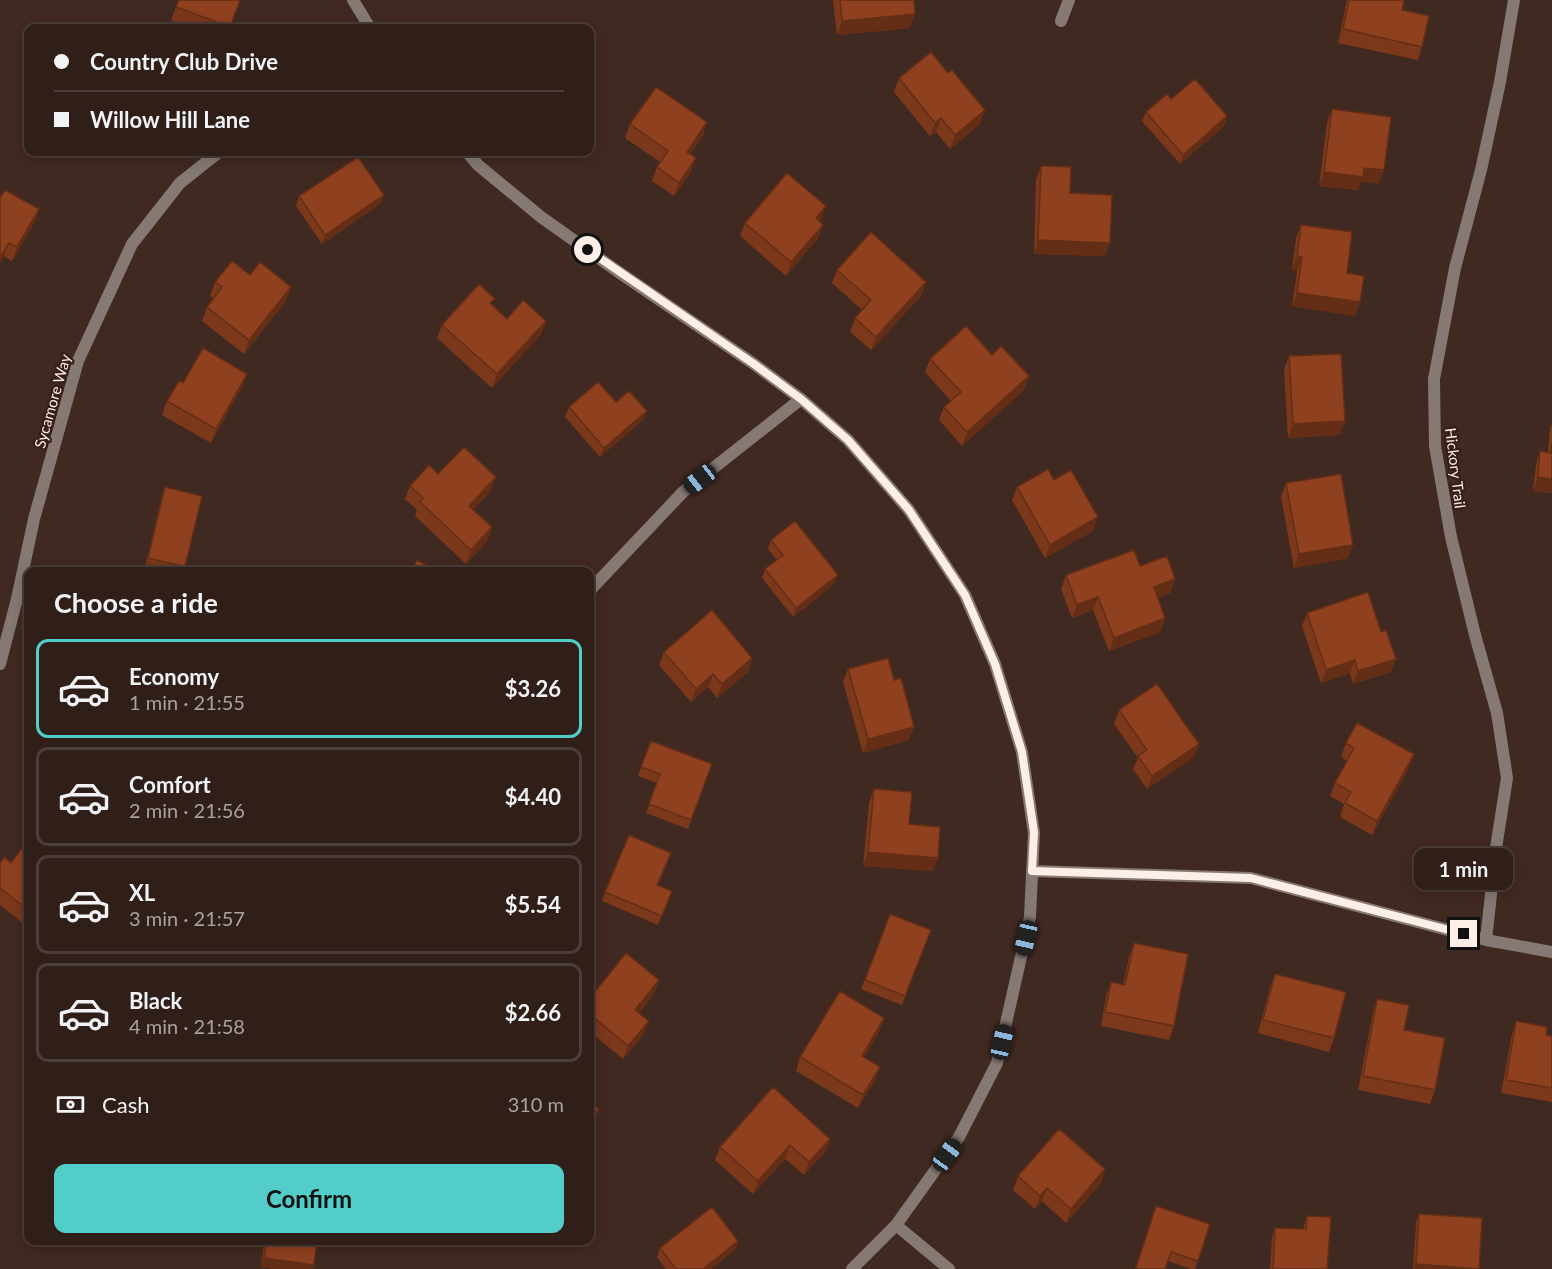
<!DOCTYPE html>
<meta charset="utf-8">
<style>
:root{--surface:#301f18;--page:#3c2c25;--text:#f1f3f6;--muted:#a8a2a2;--line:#4b3d37;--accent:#53cdca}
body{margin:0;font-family:Lato,sans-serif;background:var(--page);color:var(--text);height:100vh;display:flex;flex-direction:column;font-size:22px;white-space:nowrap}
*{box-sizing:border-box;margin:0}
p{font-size:20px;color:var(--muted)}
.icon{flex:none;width:33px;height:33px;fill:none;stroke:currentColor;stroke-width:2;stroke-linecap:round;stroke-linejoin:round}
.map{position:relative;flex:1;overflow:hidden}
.side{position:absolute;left:24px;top:567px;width:570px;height:678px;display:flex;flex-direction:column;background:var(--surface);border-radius:12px;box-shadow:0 3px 15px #0003,0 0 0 2px var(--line)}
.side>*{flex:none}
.top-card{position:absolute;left:24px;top:24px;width:570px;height:132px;border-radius:12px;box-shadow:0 3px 15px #0003,0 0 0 2px var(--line);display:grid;align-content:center;height:132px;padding:0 30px;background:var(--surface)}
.end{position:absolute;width:27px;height:27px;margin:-14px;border:8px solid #feeee8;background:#111;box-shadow:0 0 0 3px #111}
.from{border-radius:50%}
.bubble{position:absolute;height:42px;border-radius:12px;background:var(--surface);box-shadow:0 3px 15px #0003,0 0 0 2px var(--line);font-size:20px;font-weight:700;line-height:42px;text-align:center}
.car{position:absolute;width:18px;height:36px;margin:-18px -9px;border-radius:8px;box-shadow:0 0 4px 2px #0007;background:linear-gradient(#222 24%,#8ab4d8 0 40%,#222 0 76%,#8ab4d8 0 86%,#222 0)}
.top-card b{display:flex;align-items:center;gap:21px;height:57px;font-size:22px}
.top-card b+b{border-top:2px solid var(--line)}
.top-card i{width:15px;height:15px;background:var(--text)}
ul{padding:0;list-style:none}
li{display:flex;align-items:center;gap:18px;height:99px;margin:0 12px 9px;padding:0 18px;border:3px solid var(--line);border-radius:12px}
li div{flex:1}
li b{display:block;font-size:22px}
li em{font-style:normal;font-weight:700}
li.current{border-color:var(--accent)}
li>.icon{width:54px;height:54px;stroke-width:1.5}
h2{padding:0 30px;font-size:27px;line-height:72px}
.pay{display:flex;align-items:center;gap:15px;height:66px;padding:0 30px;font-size:22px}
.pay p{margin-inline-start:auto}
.action{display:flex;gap:12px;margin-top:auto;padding:12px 30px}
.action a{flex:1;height:69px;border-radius:12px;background:var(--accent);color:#111;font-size:24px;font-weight:700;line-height:69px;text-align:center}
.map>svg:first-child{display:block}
</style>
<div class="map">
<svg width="1552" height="1269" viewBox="0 0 1552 1269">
<rect width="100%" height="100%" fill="#402920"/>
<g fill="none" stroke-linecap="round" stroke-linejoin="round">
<!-- minor -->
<path stroke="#867974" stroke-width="12" d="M1061 21 1069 0
M590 592 592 588 683 492 801 399
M0 664 17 599 34 519 78 361 132 244 180 183 219 152
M1032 871 1251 878 1486 940 1552 952
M1486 940 1496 848 1507 778 1497 713 1475 635 1451 537 1435 446 1434 379 1455 268 1481 170 1500 82 1514 0
M896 1225 949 1269"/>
<!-- tertiary -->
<path stroke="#867974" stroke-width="12" d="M353 0 370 28
M467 152 478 165 541 217 620 273 754 364 801 399 848 440 909 510 965 595 995 664 1022 752 1034 833 1030 917 997 1063 959 1137 896 1225 852 1269"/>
</g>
<!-- wall -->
<path fill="#7b381b" d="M179 0H240L230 28H192L171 20Z
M833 0H914L910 28 837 35Z
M1347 0H1404L1402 10 1422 47 1418 60 1338 43Z
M899 78 980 124 950 149 936 132 930 136 894 92Z
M1171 99 1227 116 1224 126 1180 164 1142 121 1146 112Z
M1332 109 1379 184 1361 181 1358 190 1319 186 1327 123Z
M630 124 703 136 690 154 691 172 674 196 652 181 657 167 660 162 625 138Z
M70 152H81L75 157Z
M1041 166 1070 193 1105 256 1034 254 1036 180Z
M384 195 380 204 322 244 296 206 299 196Z
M0 198 39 209 34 223 12 261 4 256 0 263Z
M826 206 819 221 823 225 818 238 786 276 740 236 745 223Z
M1301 225 1347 273 1360 302 1355 316 1292 306 1297 271 1292 270 1296 238Z
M837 270 926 282 921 296 871 350 850 332 855 318 862 310 832 283Z
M215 282 286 301 244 354 202 321 207 307 214 298 210 296Z
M492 305 507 319 546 321 541 334 492 388 437 338 442 325Z
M992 355 1029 376 1024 390 962 446 939 420 944 407 951 401 925 372 930 359Z
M1289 356 1340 435 1288 438 1284 370Z
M247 374 242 387 211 443 162 415 167 401 183 383Z
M569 407 647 411 643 420 600 457 565 417Z
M1552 424V493L1533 491 1536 465 1540 451 1548 452 1550 428Z
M438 474 491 491 473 510 492 527 487 541 466 564 415 516 417 510 405 499 410 486Z
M1054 480 1093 531 1045 558 1012 500 1017 487Z
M1286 483 1348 558 1294 568 1281 497Z
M165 487 185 567 183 572H161L145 567 162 496Z
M771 540 838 575 834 584 793 617 762 578 765 569 777 560 768 549Z
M1140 566 1171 593 1157 597 1165 618 1160 632 1109 651 1093 610 1072 618 1061 589 1066 575Z
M1307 613 1391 672 1353 684 1350 673 1321 683 1302 626Z
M664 652 752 658 748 672 717 698 708 687 691 702 659 665Z
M848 669 909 740 863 753 843 682Z
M1119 710 1199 744 1194 757 1147 789 1133 769 1138 758 1114 724Z
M651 741 712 764 688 829 646 813 657 783 638 776Z
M1346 743 1409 768 1372 835 1340 817 1344 804 1330 796 1335 783 1347 761 1341 757Z
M874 789 909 824 933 871 863 866 869 803Z
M28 840V927L0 905V863H11Z
M668 862 658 885 672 891 658 925 602 901 605 892Z
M890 914 931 930 902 1005 861 989Z
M1134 943 1174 1026 1169 1040 1101 1026 1106 996 1111 982 1123 985 1129 957Z
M1275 974 1334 1038 1329 1052 1258 1033 1270 987Z
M659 980 654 994 639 1013 644 1034 623 1059 590 1032V998Z
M1377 999 1404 1030 1435 1090 1430 1104 1358 1090 1373 1012Z
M884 1018 879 1032 864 1057 880 1067 875 1080 858 1108 796 1071 800 1057Z
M1516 1021 1546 1035 1552 1036V1102L1501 1093 1512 1034Z
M830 1139 825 1152 804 1175 785 1159 753 1194 715 1160 720 1147Z
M1018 1176 1101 1183 1066 1223 1042 1201 1035 1209 1013 1190Z
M1156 1206 1210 1224 1195 1269H1191L1168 1261 1165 1269H1135Z
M1419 1214 1479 1269H1413L1416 1223Z
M1307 1216 1327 1269H1270L1272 1237 1275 1228 1304 1229V1225Z
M264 1240H317L314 1265 312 1269H275L261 1267Z
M738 1241 735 1250 711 1269H666L657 1257 660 1248Z"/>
<!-- shaded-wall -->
<path fill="#642e16" d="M915 14 910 28 837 35 842 21Z
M985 110 980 124 950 149 955 135Z
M1227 116 1224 126 1180 164 1183 155Z
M941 118 936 132 930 136 935 123Z
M707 122 703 136 682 165 687 152Z
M696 158 691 172 674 196 679 183Z
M1364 168 1384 170 1379 184 1361 181 1358 190 1319 186 1324 172Z
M384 195 380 204 322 244 325 235Z
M826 206 821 220 811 232 816 218Z
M39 209 34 223 12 261 17 247Z
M823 225 818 238 786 276 791 262Z
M1038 240 1110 243 1105 256 1034 254Z
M9 243 4 256 0 263V258Z
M1297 256 1302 257 1297 271 1292 270Z
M926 282 921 296 871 350 876 337Z
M291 287 286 301 244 354 249 340Z
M1297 293 1360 302 1355 316 1292 306Z
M546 321 541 334 492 388 497 374Z
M247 374 242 387 211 443 216 429Z
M1029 376 1024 390 962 446 967 432Z
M647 411 643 420 600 457 604 448Z
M1345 421 1340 435 1288 438 1293 424Z
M496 477 491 491 464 519 469 506Z
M1538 477 1552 479V493L1533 491Z
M1098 517 1093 531 1045 558 1050 545Z
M492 527 487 541 466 564 471 550Z
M1353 545 1348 558 1294 568 1299 554Z
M838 575 834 584 793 617 796 608Z
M1175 579 1171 593 1149 601 1154 587Z
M1098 597 1093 610 1072 618 1077 605Z
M1165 618 1160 632 1109 651 1114 638Z
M752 658 748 672 717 698 722 684Z
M1396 659 1391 672 1353 684 1358 671Z
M1355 660 1350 673 1321 683 1326 670Z
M713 674 708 687 691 702 696 689Z
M914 727 909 740 863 753 868 739Z
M1199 744 1194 757 1147 789 1152 776Z
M1414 754 1409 768 1372 835 1377 821Z
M868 852 938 858 933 871 863 866Z
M659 980 654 994 630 1023 635 1010Z
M884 1018 879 1032 857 1069 862 1056Z
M649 1021 644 1034 623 1059 628 1046Z
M880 1067 875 1080 858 1108 863 1095Z
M599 1110 594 1123 590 1127V1117Z
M830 1139 825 1152 804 1175 809 1162Z
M790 1145 785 1159 753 1194 758 1181Z
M1105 1169 1101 1183 1066 1223 1071 1209Z
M1047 1188 1042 1201 1035 1209 1040 1196Z
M738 1241 735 1250 711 1269H703Z
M264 1258 314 1265 312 1269H275L261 1267Z
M1416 1264 1479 1269H1414Z"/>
<!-- building -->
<path fill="#8f411f" stroke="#642e16" stroke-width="1.5" d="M179 0H240L230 27 176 7Z
M840 0H914L915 14 842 21Z
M1349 0H1404L1402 10 1429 16 1422 47 1343 29Z
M931 52 948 73 952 70 985 110 955 135 941 118 935 123 899 78Z
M1195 79 1227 116 1183 155 1146 112 1167 94 1171 99Z
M656 87 707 122 687 152 696 158 679 183 657 167 668 151 630 124Z
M1332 109 1391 117 1384 170 1364 168 1363 177 1324 172Z
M358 157 384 195 325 235 299 196Z
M1041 166 1071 167 1070 193 1112 195 1110 243 1038 240Z
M787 173 826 206 816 218 823 225 791 262 745 223Z
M5 190 39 209 17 247 9 243 0 258V198Z
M1301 225 1352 232 1347 273 1364 276 1360 302 1297 293 1302 257 1297 256Z
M871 232 926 282 876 337 855 318 871 300 837 270Z
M232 261 250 275 260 262 291 287 249 340 207 307 222 287 215 282Z
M479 284 495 299 490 303 507 319 523 300 546 321 497 374 442 325Z
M966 326 992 355 1001 346 1029 376 967 432 944 407 961 392 930 359Z
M203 348 247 374 216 429 167 401 179 381 183 383Z
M1341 354 1345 421 1293 424 1289 356Z
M598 382 616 402 629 391 647 411 604 448 569 407Z
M1552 443V479L1538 477 1540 451 1551 453Z
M464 447 496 477 469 506 492 527 471 550 420 502 423 498 410 486 429 465 438 474Z
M1048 469 1054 480 1071 470 1098 517 1050 545 1017 487Z
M1341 474 1353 545 1299 554 1286 483Z
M165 487 202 496 185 567 148 558Z
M795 521 838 575 796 608 765 569 783 555 771 540Z
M1134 550 1140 566 1167 556 1175 579 1154 587 1165 618 1114 638 1098 597 1077 605 1066 575Z
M417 560 439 572H411Z
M1368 592 1381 632 1386 630 1396 659 1358 671 1355 660 1326 670 1307 613Z
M712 610 752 658 722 684 713 674 696 689 664 652Z
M888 658 894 680 901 678 914 727 868 739 848 669Z
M1157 684 1199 744 1152 776 1138 756 1147 750 1119 710Z
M1357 723 1414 754 1377 821 1345 803 1351 792 1335 783 1354 748 1346 743Z
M651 741 712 764 691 820 649 804 660 774 641 767Z
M874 789 912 792 909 824 940 827 938 858 868 852Z
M629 835 671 853 657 885 672 891 662 916 605 892Z
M28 840V910L0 888V863L4 857 11 863Z
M890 914 931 930 905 996 865 980Z
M1134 943 1188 954 1174 1026 1105 1012 1111 982 1125 985Z
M626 953 659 980 635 1010 649 1021 628 1046 590 1014V998Z
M1275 974 1346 992 1334 1038 1263 1020Z
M840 991 884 1018 862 1056 880 1067 863 1095 800 1057Z
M1377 999 1409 1005 1404 1030 1445 1038 1435 1090 1363 1076Z
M1516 1021 1547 1027 1546 1035 1552 1036V1088L1506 1080Z
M773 1087 830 1139 809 1162 790 1145 758 1181 720 1147Z
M590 1098 599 1110 590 1117Z
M1059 1129 1105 1169 1071 1209 1047 1188 1040 1196 1018 1176Z
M1156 1206 1210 1224 1198 1261 1171 1252 1165 1269H1139L1136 1268Z
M712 1207 738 1241 703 1269H676L660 1248Z
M1419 1214 1482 1218 1479 1269 1416 1264Z
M1307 1216 1331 1217 1327 1269H1273L1275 1228 1306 1229Z
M266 1240H317L314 1265 264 1258Z"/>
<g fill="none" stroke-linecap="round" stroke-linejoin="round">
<!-- route -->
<path stroke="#feeee8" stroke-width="8" d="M588 250 754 364 801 399 848 440 909 510 965 595 995 664 1022 752 1034 832 1032 871 1251 878 1464 934"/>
</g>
<g text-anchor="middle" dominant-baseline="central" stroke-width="4.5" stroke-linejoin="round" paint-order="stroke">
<!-- street labels -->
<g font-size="15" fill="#feeee8" stroke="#351f16">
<text transform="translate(52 401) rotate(-74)">Sycamore Way</text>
<text transform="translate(1456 468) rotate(83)">Hickory Trail</text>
</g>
</g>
</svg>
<i class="end from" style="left:588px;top:250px"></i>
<i class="end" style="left:1464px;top:934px"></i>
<div class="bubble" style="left:1414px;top:848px;width:99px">1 min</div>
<i class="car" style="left:700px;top:479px;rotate:232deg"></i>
<i class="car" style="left:1026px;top:938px;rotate:193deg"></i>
<i class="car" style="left:1002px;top:1042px;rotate:13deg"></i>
<i class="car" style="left:947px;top:1155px;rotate:36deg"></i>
<div class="top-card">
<b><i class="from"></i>Country Club Drive</b>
<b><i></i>Willow Hill Lane</b>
</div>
<section class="side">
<h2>Choose a ride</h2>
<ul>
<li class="current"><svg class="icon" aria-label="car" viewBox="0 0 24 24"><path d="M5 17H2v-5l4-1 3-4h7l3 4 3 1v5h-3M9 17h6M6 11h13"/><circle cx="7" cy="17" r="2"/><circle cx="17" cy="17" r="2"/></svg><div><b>Economy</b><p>1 min · 21:55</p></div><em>$3.26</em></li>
<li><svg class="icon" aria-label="car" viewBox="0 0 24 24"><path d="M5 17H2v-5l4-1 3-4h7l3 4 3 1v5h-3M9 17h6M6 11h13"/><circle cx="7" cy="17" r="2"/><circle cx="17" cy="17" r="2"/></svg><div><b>Comfort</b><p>2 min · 21:56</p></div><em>$4.40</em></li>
<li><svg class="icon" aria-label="car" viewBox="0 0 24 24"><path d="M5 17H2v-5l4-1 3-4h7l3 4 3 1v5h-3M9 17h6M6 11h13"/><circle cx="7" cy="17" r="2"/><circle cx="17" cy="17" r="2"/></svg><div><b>XL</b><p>3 min · 21:57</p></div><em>$5.54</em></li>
<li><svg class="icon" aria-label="car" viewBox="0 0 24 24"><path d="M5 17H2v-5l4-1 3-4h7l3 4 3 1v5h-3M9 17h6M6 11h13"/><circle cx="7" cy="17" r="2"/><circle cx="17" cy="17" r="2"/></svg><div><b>Black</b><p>4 min · 21:58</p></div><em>$2.66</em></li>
</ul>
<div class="pay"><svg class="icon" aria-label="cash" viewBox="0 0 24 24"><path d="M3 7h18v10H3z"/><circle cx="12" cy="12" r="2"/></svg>Cash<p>310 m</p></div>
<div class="action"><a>Confirm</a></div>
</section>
</div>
